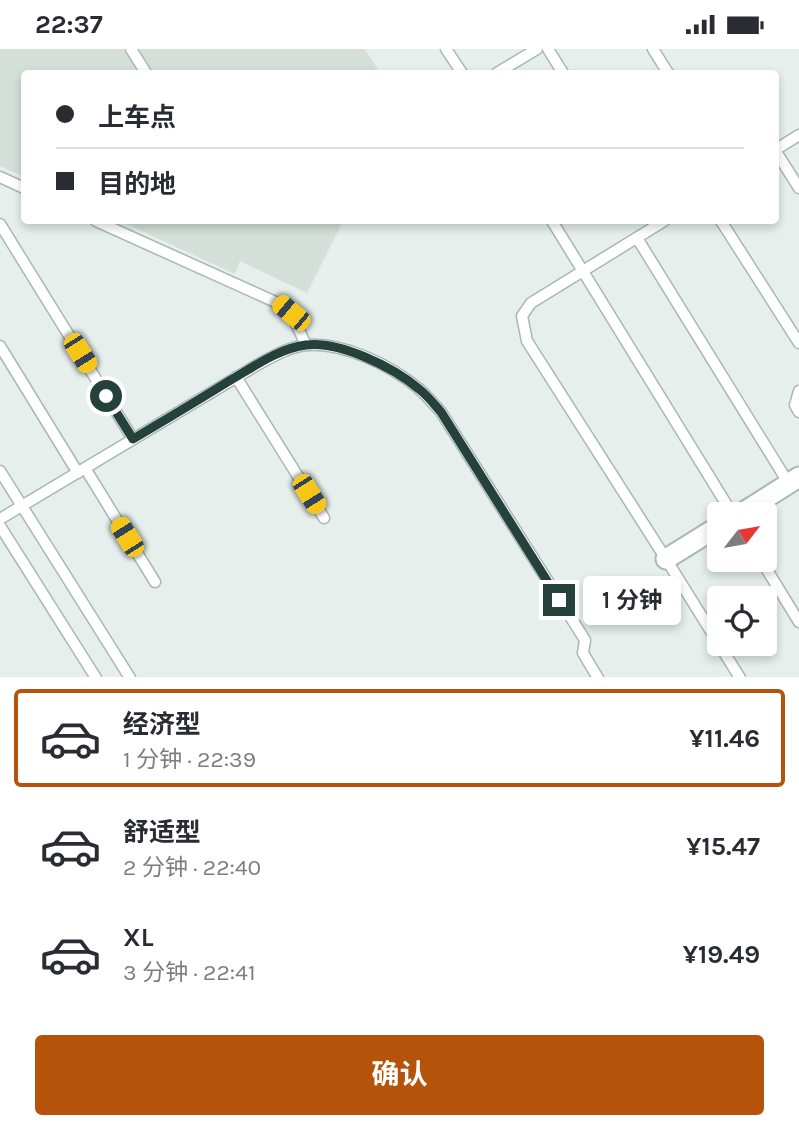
<!DOCTYPE html>
<html lang="zh">
<meta charset="utf-8">
<style>
:root{--surface:#fff;--page:#f7f7f7;--text:#2b2b33;--muted:#7c7c81;--line:#e1e1e2;--accent:#b45309}
body{margin:0;font-family:Karla,"Noto Sans SC",sans-serif;background:var(--page);color:var(--text);height:100vh;display:flex;flex-direction:column;font-size:26px;white-space:nowrap}
*{box-sizing:border-box;margin:0}
p{font-size:23px;color:var(--muted)}
.icon{flex:none;width:38px;height:38px;fill:none;stroke:currentColor;stroke-width:2;stroke-linecap:round;stroke-linejoin:round}
.map{position:relative;height:628px;overflow:hidden}
.sheet{display:flex;flex-direction:column;background:var(--surface);flex:1}
.sheet>*{flex:none}
.banner{position:absolute;left:21px;top:21px;width:758px;height:154px;border-radius:7px;box-shadow:0 4px 10px #0003;display:grid;align-content:center;height:154px;padding:0 35px;background:var(--surface)}
.needle{width:46px;rotate:59deg}
.fabs{position:absolute;left:707px;top:453px;display:grid;gap:14px}
.fabs a{display:grid;place-items:center;width:70px;height:70px;border-radius:7px;background:var(--surface);box-shadow:0 4px 10px #0003;font-size:35px}
.end{position:absolute;width:32px;height:32px;margin:-16px;border:9px solid #24423a;background:#fff;box-shadow:0 0 0 4px #fff}
.from{border-radius:50%}
.bubble{position:absolute;height:49px;border-radius:7px;background:var(--surface);box-shadow:0 4px 10px #0003;font-size:23px;font-weight:700;line-height:49px;text-align:center}
.car{position:absolute;width:21px;height:42px;margin:-21px -10px;border-radius:9px;box-shadow:0 0 5px 2px #0007;background:linear-gradient(#f5c518 24%,#345 0 40%,#f5c518 0 76%,#345 0 86%,#f5c518 0)}
.banner b{display:flex;align-items:center;gap:24px;height:66px;font-size:26px}
.banner b+b{border-top:2px solid var(--line)}
.banner i{width:18px;height:18px;background:var(--text)}
ul{padding:12px 0 0;list-style:none}
li{display:flex;align-items:center;gap:21px;height:98px;margin:0 14px 10px;padding:0 21px;border:4px solid transparent;border-radius:7px}
li div{flex:1}
li b{display:block;font-size:26px}
li em{font-style:normal;font-weight:700}
li.selected{border-color:var(--accent)}
li>.icon{width:63px;height:63px;stroke-width:1.5}
.cta{display:flex;gap:14px;margin-top:auto;padding:14px 35px}
.cta a{flex:1;height:80px;border-radius:7px;background:var(--accent);color:#fff;font-size:28px;font-weight:700;line-height:80px;text-align:center}
.status{display:flex;justify-content:space-between;align-items:center;height:49px;padding:0 35px;background:var(--surface);direction:ltr}
.status svg{height:19px;fill:currentColor}
.map>svg:first-child{display:block}
</style>
<div class="status"><b>22:37</b><svg viewBox="0 0 49 12"><path d="M0 12V9h3v3zM5 12V6h3v6zM10 12V3h3v9zM15 12V0h3v12zM26 1h20v11H26zM47 4h2v5h-2z"/></svg></div>
<div class="map">
<svg width="799" height="629" viewBox="0 0 799 629">
<rect width="100%" height="100%" fill="#e6efeb"/>
<!-- built -->
<path fill="#d4dfda" d="M0 0H365L380 24H24V128L0 117Z
M120 172H343L307 244 240 212 235 225Z"/>
<g fill="none" stroke-linecap="round" stroke-linejoin="round">
<defs>
<path id="service" d="M131 0 146 24
M446 0 462 24
M548 0 563 24
M653 0 668 24
M497 24 537 0
M775 101 799 139
M775 101 799 86
M0 128 24 139
M96 172 280 255 291 264 306 296
M552 172 733 466
M664 172 531 254 522 267 527 292 666 510 740 629
M721 172 799 294
M0 175 133 390
M637 189 789 435
M0 297 78 424
M236 328 324 469
M799 342 795 356 799 363
M85 419 155 533
M0 422 130 629
M0 470 257 316C272 308 290 297 308 296 345 294 390 316 418 339 426 346 434 355 441 363L585 591 583 604 598 629
M0 477 96 629
M761 511 799 573"/>
<path id="minor" d="M739 466 799 428
M666 510 719 477"/>
</defs>
<!-- service casing -->
<use href="#service" stroke="#a8b8b2" stroke-width="13"/>
<!-- minor casing -->
<use href="#minor" stroke="#a8b8b2" stroke-width="23"/>
<!-- service -->
<use href="#service" stroke="#fff" stroke-width="10"/>
<!-- minor -->
<use href="#minor" stroke="#fff" stroke-width="19"/>
</g>
<g fill="none" stroke-linecap="round" stroke-linejoin="round">
<!-- route -->
<path stroke="#24423a" stroke-width="9" d="M106 347 133 390C165 371 197 352 229 332 252 319 279 299 306 296 340 292 393 318 419 340 427 346 434 355 441 363L559 551"/>
</g>
</svg>
<div class="fabs">
<a><svg class="needle" viewBox="-14 -14 28 28"><path d="M0-13l5 13h-10z" fill="#e53935"/><path d="M0 13l5-13h-10z" fill="#7c7c81"/></svg></a>
<a><svg class="icon" aria-label="locate" viewBox="0 0 24 24"><circle cx="12" cy="12" r="6"/><path d="M12 2v4M12 18v4M2 12h4M18 12h4"/></svg></a>
</div>
<i class="end from" style="left:106px;top:347px"></i>
<i class="end" style="left:559px;top:551px"></i>
<div class="bubble" style="left:583px;top:527px;width:98px">1 分钟</div>
<i class="car" style="left:291px;top:264px;rotate:310deg"></i>
<i class="car" style="left:80px;top:304px;rotate:148deg"></i>
<i class="car" style="left:309px;top:445px;rotate:148deg"></i>
<i class="car" style="left:127px;top:488px;rotate:328deg"></i>
<div class="banner">
<b><i class="from"></i>上车点</b>
<b><i></i>目的地</b>
</div>
</div>
<section class="sheet">
<ul>
<li class="selected"><svg class="icon" aria-label="car" viewBox="0 0 24 24"><path d="M5 17H2v-5l4-1 3-4h7l3 4 3 1v5h-3M9 17h6M6 11h13"/><circle cx="7" cy="17" r="2"/><circle cx="17" cy="17" r="2"/></svg><div><b>经济型</b><p>1 分钟 · 22:39</p></div><em>¥11.46</em></li>
<li><svg class="icon" aria-label="car" viewBox="0 0 24 24"><path d="M5 17H2v-5l4-1 3-4h7l3 4 3 1v5h-3M9 17h6M6 11h13"/><circle cx="7" cy="17" r="2"/><circle cx="17" cy="17" r="2"/></svg><div><b>舒适型</b><p>2 分钟 · 22:40</p></div><em>¥15.47</em></li>
<li><svg class="icon" aria-label="car" viewBox="0 0 24 24"><path d="M5 17H2v-5l4-1 3-4h7l3 4 3 1v5h-3M9 17h6M6 11h13"/><circle cx="7" cy="17" r="2"/><circle cx="17" cy="17" r="2"/></svg><div><b>XL</b><p>3 分钟 · 22:41</p></div><em>¥19.49</em></li>
</ul>
<div class="cta"><a>确认</a></div>
</section>
